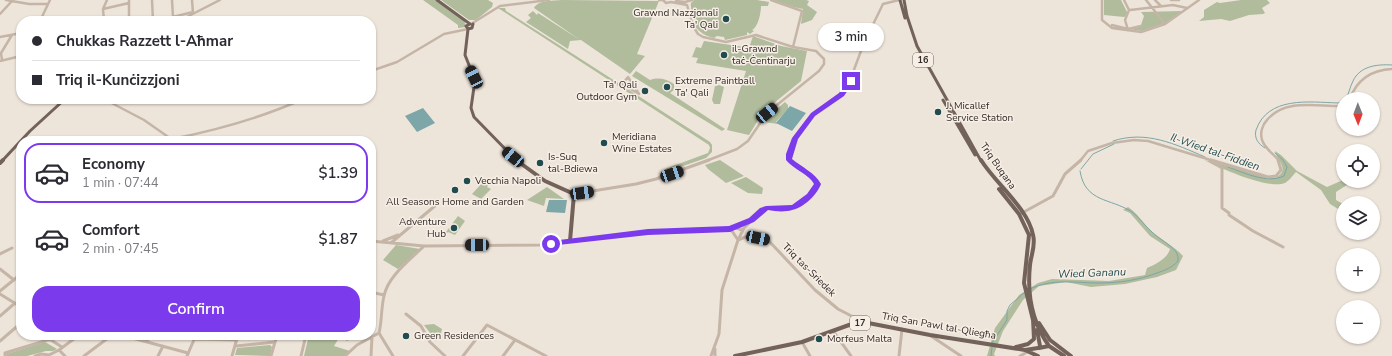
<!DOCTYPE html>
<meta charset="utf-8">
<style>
:root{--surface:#fff;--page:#f7f7f7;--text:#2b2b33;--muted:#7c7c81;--line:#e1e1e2;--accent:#7c3aed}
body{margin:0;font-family:"Nunito Sans",sans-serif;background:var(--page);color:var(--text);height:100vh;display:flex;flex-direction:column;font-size:15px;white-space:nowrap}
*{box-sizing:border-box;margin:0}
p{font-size:13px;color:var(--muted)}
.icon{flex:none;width:22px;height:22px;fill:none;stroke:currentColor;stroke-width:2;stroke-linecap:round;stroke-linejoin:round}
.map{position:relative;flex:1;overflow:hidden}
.panel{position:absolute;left:16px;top:136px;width:360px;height:204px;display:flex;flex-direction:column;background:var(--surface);border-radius:16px;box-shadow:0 1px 3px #0004}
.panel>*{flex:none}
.guide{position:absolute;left:16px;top:16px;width:360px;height:88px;border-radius:16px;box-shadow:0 1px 3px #0004;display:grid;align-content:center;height:88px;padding:0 16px;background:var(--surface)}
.needle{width:26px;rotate:179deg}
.buttons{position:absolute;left:1336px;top:92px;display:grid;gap:8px}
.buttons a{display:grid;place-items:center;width:44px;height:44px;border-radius:50%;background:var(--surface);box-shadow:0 1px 3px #0004;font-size:20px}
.end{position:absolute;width:18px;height:18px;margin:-9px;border:5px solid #7c3aed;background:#fff;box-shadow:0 0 0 2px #fff}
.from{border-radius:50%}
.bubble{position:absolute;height:28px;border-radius:14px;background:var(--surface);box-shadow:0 1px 3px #0004;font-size:13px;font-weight:600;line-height:28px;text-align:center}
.car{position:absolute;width:12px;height:24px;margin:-12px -6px;border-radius:5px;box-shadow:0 0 3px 1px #0007;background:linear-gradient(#222 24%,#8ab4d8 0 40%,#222 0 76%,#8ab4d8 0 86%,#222 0)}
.guide b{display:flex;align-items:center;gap:14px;height:38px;font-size:15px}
.guide b+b{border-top:1px solid var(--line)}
.guide i{width:10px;height:10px;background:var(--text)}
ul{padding:7px 0 0;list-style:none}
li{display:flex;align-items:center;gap:12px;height:60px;margin:0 8px 6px;padding:0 8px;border:2px solid transparent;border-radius:16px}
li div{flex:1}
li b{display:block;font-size:15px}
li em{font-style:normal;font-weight:600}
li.current{border-color:var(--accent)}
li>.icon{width:36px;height:36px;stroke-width:1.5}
.cta{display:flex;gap:8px;margin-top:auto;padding:8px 16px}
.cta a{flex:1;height:46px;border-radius:16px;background:var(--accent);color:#fff;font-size:16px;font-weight:600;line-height:46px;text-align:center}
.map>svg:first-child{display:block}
</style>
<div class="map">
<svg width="1392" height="356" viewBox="0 0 1392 356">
<rect width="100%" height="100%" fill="#eee5da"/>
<!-- green -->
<path fill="#b0bc9c" d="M423 0H436L464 20 466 27 458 28V25Z
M441 0H488L493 3 492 7 476 20H469Z
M561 0 659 1 637 54 645 56 630 74 581 40 570 41 568 49 526 22 531 18 528 15 533 11 537 15 538 13 580 40 534 8C538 0 552 1 561 0Z
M694 0H757L769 2 768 6H761C761 13 758 27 752 30L754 31 750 34 747 32V35L725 40 724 37 717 36 714 38C706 36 700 33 695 26L697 24H695L694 22H697V20L693 19C693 14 690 8 691 3Z
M773 0H806L809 1 807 5 817 12 812 20 801 24 803 9 779 4Z
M1104 0H1121L1128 14 1124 17 1104 15Z
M1241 0H1267L1270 3 1262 8 1265 13 1263 14 1249 15 1230 21 1221 19 1199 21 1204 17V10L1217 2 1220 3Z
M498 8H505L506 11 710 142 712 145V152L706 158 666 172 664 171 665 169 708 153 710 148 709 145Z
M1182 11 1165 23 1141 31 1129 29 1141 25 1144 16 1141 12Z
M753 36 781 46 807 51 801 81 763 112 749 135 727 130 746 71 696 63 698 58 692 57 696 47 701 48 704 41 751 48 752 46 750 45Z
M636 71 650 80C658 77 667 79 674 84V90L670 93 725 129 722 131 632 76Z
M719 85 724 87 720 104H714L712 100 715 86Z
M785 102 788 105V109L776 122 778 124 764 122 772 113Z
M1275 151 1281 155 1297 171 1327 187 1343 180V181H1353L1336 192V200L1343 204V212L1330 204 1321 190 1296 172C1293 175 1289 181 1285 183 1269 190 1220 168 1204 160L1275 178C1291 170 1277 161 1275 151Z
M720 160 744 176 726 183 708 169 705 165Z
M746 177 763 188 762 194 748 193 731 183Z
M483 182 488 185 487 187 491 189 481 199 472 194Z
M547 187 564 199 546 198 544 206 527 200Z
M1128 207C1139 215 1140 219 1148 228 1159 239 1173 245 1183 256L1176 270 1157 277 1125 284 1091 287 1066 282 1039 286 1023 300 1003 331 994 354 995 356H987L995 328 1019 295 1038 283 1052 279 1109 281 1145 275 1147 268C1156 264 1167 259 1170 249L1150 236 1130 213 1123 210Z
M458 216 465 221 455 235 448 232 440 240Z
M396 245 420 249 398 269 383 260Z
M434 324 442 329 440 337 436 341 424 325Z
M309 335H351L348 341 339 338 334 346 350 351 344 356H304Z
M45 342 57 349 53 351H46L27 356H6L7 354Z
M270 345 272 347 270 356 235 355 237 348Z"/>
<!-- water -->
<path fill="#7ca6a8" d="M790 106 806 113 792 131 776 123Z
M423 108 435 123 417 132 405 116Z
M549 200H567L565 213 546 212Z"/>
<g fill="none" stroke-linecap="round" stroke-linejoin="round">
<!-- stream -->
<path stroke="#7ca6a8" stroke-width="1" d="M1346 99C1349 93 1350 87 1353 81 1360 66 1377 64 1392 65
M1113 141C1146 130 1175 144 1205 157
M1265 148C1258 144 1254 138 1256 130 1268 96 1309 102 1338 103L1343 101
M1228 167C1245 173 1267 184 1284 176L1287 167 1283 160 1275 153
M1081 169 1093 154 1114 144
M1030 289C1053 278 1075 283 1100 283 1119 283 1139 280 1157 273 1165 270 1172 268 1178 261 1178 258 1178 255 1176 252 1170 244 1159 239 1152 232 1145 226 1140 218 1132 212 1111 198 1085 203 1080 171
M992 343 1007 320V311L1010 305 1024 293
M991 356 992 347"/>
<!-- minor-far1 -->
<path stroke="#c5b5a7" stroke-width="2.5" d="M6 0 29 4H48
M129 0V21
M152 0 153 21
M172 0 173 17
M192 0 193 13
M659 0H663L666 3 671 2 687 5 693 26 698 34 703 37 726 42 756 35 793 47 816 51 824 59V64L819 71 767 113 748 141 737 149 706 161
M771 0 802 11 793 47
M1102 0V20L1112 28 1141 32 1165 24 1199 0
M1124 0 1129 10 1125 20 1128 30
M1146 0 1165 24
M1155 0 1161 6
M1171 0H1179
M676 1 685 2 692 0
M103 9 129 3
M1130 10 1173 5 1187 8
M0 14 12 1
M40 21 50 0
M104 21 103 9 107 0
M156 21 193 12
M179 21 220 0
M471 24 500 6 549 0
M1112 25 1128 29 1141 26
M0 37 21 33
M2 60 1 53 12 35
M0 61 21 56
M371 71 397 62 444 34 468 29
M628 77 639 94 622 84Z
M48 99 62 102
M104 99 144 120 174 141
M1350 99C1357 79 1371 70 1392 69
M172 139C217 130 261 118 303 99
M791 161 789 160 794 141 806 122 815 113 839 96 849 83 864 43 883 4 899 0
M1080 161 1088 151 1112 143 1134 140 1148 141 1214 161
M1279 161C1274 154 1265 149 1262 140 1260 133 1262 125 1267 120 1285 98 1318 107 1343 106"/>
<!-- minor -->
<path stroke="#c5b5a7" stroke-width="3" d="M1211 160 1268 177 1276 176 1281 170 1278 160
M1210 161 1222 168V208L1229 213V215L1253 231 1283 247
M574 194 636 184 656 179 709 160
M1022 213 1053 196 1065 174 1081 160
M735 227 747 223
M729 230 732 231 738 240
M738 240 748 236 768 240 815 290 838 309 863 322
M371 241 424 246 542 245 648 232 736 228 742 230
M383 241 398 235
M392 242 436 205
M371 250 375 241
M0 254 12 248
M0 269 14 280
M371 283 375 293 384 295
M0 291 21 274
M0 294 21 307
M406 314 421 326 430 342 445 356
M0 316 15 303
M833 331 851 356
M379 333 393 356
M43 335 62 347
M121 335 188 353
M931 336 961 356
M194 339 237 340
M0 341 21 323
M147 342 150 335
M802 342 810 356
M236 346 275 342
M715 349V356
M59 350 65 356
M5 356V353L51 339
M35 356 41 354 49 355
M47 356 59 350 79 335
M84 356 112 335
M158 356 163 346
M187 356 196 335
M232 356 238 335
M271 356 277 335
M301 356 306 335
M345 356 357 345 379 333C382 321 381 308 384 296 388 276 410 260 424 246
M371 356 372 337
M463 356 487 325 546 356
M503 356 515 340
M711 356 719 334 722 290 738 240 744 228 763 210 768 208 787 209 802 203 815 190 817 184 815 180 789 160
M899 356 902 329
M1020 356 1027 352"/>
<!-- major-far1 -->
<path stroke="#736259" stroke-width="3" d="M437 0 470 24 466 26 468 29 465 55 475 80 471 108 474 117 517 161
M900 0 905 18
M904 0 907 16 917 46 981 161
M468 29 472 28 473 24
M943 100 975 155
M2 161 30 131 65 99"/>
<!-- major -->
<path stroke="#736259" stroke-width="4" d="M516 160 545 181 574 194 570 241
M981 160C995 183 1028 208 1033 235 1036 245 1031 255 1030 265 1027 293 1032 322 1049 346
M0 163 3 160
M999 189 1019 214 1029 235 1024 283 1033 320
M1039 323 1050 340 1071 356
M1037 330 1040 346
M1016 347 1028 344 1034 339 1033 319
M1039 348 1049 346 1064 356
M1025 350 1038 356
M735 356 802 342 849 325 863 322 930 335 1025 350 1038 348"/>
</g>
<!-- route -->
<path fill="#7c3aed" d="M849 79 854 81 844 96 815 116 798 139 792 159C802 167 815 173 821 184 816 197 801 210 787 211 781 212 774 211 768 210L754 222 730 232 648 235 549 246V242L551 241 648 229 729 226 749 218 760 208 766 206 792 205 807 194 814 184C810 175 793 169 786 160V154L792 138 811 113 839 93Z"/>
<!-- markers -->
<g fill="#214c4f" stroke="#f7efe6" stroke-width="1.5">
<circle cx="726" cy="19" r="4"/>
<circle cx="724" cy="55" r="4"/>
<circle cx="667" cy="87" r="4"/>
<circle cx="645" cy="91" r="4"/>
<circle cx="938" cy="112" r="4"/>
<circle cx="604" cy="143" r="4"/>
<circle cx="540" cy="163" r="4"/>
<circle cx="467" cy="181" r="4"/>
<circle cx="455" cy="190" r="4"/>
<circle cx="454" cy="228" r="4"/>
<circle cx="406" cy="336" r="4"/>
<circle cx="819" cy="339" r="4"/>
</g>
<g text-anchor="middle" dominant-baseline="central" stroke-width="3" stroke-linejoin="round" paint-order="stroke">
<!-- shield labels -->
<g fill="#f7efe6" stroke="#6d6660" stroke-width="1">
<rect x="913" y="53" width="20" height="14" rx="3"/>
<rect x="850" y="316" width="20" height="14" rx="3"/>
</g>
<g font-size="9" font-weight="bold" fill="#322b27">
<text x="923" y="60">16</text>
<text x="860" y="323">17</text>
</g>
<!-- poi labels -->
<g font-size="10" fill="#322b27" stroke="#f7efe6" text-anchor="start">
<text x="718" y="13" text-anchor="end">Grawnd Nazzjonali<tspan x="718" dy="12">Ta' Qali</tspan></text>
<text x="732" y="49">il-Grawnd<tspan x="732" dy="12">taċ-Ċentinarju</tspan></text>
<text x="675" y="81">Extreme Paintball<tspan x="675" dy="12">Ta' Qali</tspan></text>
<text x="637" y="85" text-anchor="end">Ta' Qali<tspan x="637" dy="12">Outdoor Gym</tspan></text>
<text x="946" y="106">J. Micallef<tspan x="946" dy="12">Service Station</tspan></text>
<text x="612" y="137">Meridiana<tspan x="612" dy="12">Wine Estates</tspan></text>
<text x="548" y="157">Is-Suq<tspan x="548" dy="12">tal-Bdiewa</tspan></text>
<text x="475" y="181">Vecchia Napoli</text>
<text x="455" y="202" text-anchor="middle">All Seasons Home and Garden</text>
<text x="446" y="222" text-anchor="end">Adventure<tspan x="446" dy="12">Hub</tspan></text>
<text x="414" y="336">Green Residences</text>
<text x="827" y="339">Morfeus Malta</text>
</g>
<!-- street labels -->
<g font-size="10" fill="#322b27" stroke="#f7efe6">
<text transform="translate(998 166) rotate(55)">Triq Buqana</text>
<text transform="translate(809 270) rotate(45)">Triq tas-Sriedek</text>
<text transform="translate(939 326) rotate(10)">Triq San Pawl tal-Qliegħa</text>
</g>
<!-- water labels -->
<g font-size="11" font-style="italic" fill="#214c4f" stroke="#f7efe6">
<text transform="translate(1215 152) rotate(19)">Il-Wied tal-Fiddien</text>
<text transform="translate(1092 273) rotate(-2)">Wied Gananu</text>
</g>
</g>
</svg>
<div class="buttons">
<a><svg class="needle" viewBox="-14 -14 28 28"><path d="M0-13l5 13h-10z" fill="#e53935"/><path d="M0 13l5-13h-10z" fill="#7c7c81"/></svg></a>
<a><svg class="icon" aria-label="locate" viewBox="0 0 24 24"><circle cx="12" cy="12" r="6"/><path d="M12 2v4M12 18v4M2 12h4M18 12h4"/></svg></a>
<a><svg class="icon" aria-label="layers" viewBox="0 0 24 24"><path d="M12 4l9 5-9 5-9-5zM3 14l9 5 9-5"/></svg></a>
<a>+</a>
<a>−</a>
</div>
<i class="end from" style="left:551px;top:244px"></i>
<i class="end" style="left:851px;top:81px"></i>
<div class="bubble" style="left:818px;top:23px;width:66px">3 min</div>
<i class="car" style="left:474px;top:77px;rotate:334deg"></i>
<i class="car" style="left:767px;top:113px;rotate:51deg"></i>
<i class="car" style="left:513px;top:157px;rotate:309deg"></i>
<i class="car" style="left:672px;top:174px;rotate:71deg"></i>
<i class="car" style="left:582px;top:193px;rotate:82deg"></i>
<i class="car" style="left:758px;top:238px;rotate:102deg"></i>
<i class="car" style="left:477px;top:245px;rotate:270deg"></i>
<div class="guide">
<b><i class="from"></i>Chukkas Razzett l-Aħmar</b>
<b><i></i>Triq il-Kunċizzjoni</b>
</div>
<section class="panel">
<ul>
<li class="current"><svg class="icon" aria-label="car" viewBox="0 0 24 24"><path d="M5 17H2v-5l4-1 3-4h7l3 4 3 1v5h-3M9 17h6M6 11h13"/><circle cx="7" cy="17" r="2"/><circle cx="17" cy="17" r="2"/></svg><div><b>Economy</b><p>1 min · 07:44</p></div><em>$1.39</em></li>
<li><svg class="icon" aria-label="car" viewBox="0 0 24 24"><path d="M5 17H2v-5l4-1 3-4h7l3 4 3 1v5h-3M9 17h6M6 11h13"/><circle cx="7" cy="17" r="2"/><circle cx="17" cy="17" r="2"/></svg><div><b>Comfort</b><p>2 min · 07:45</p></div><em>$1.87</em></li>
</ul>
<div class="cta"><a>Confirm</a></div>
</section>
</div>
